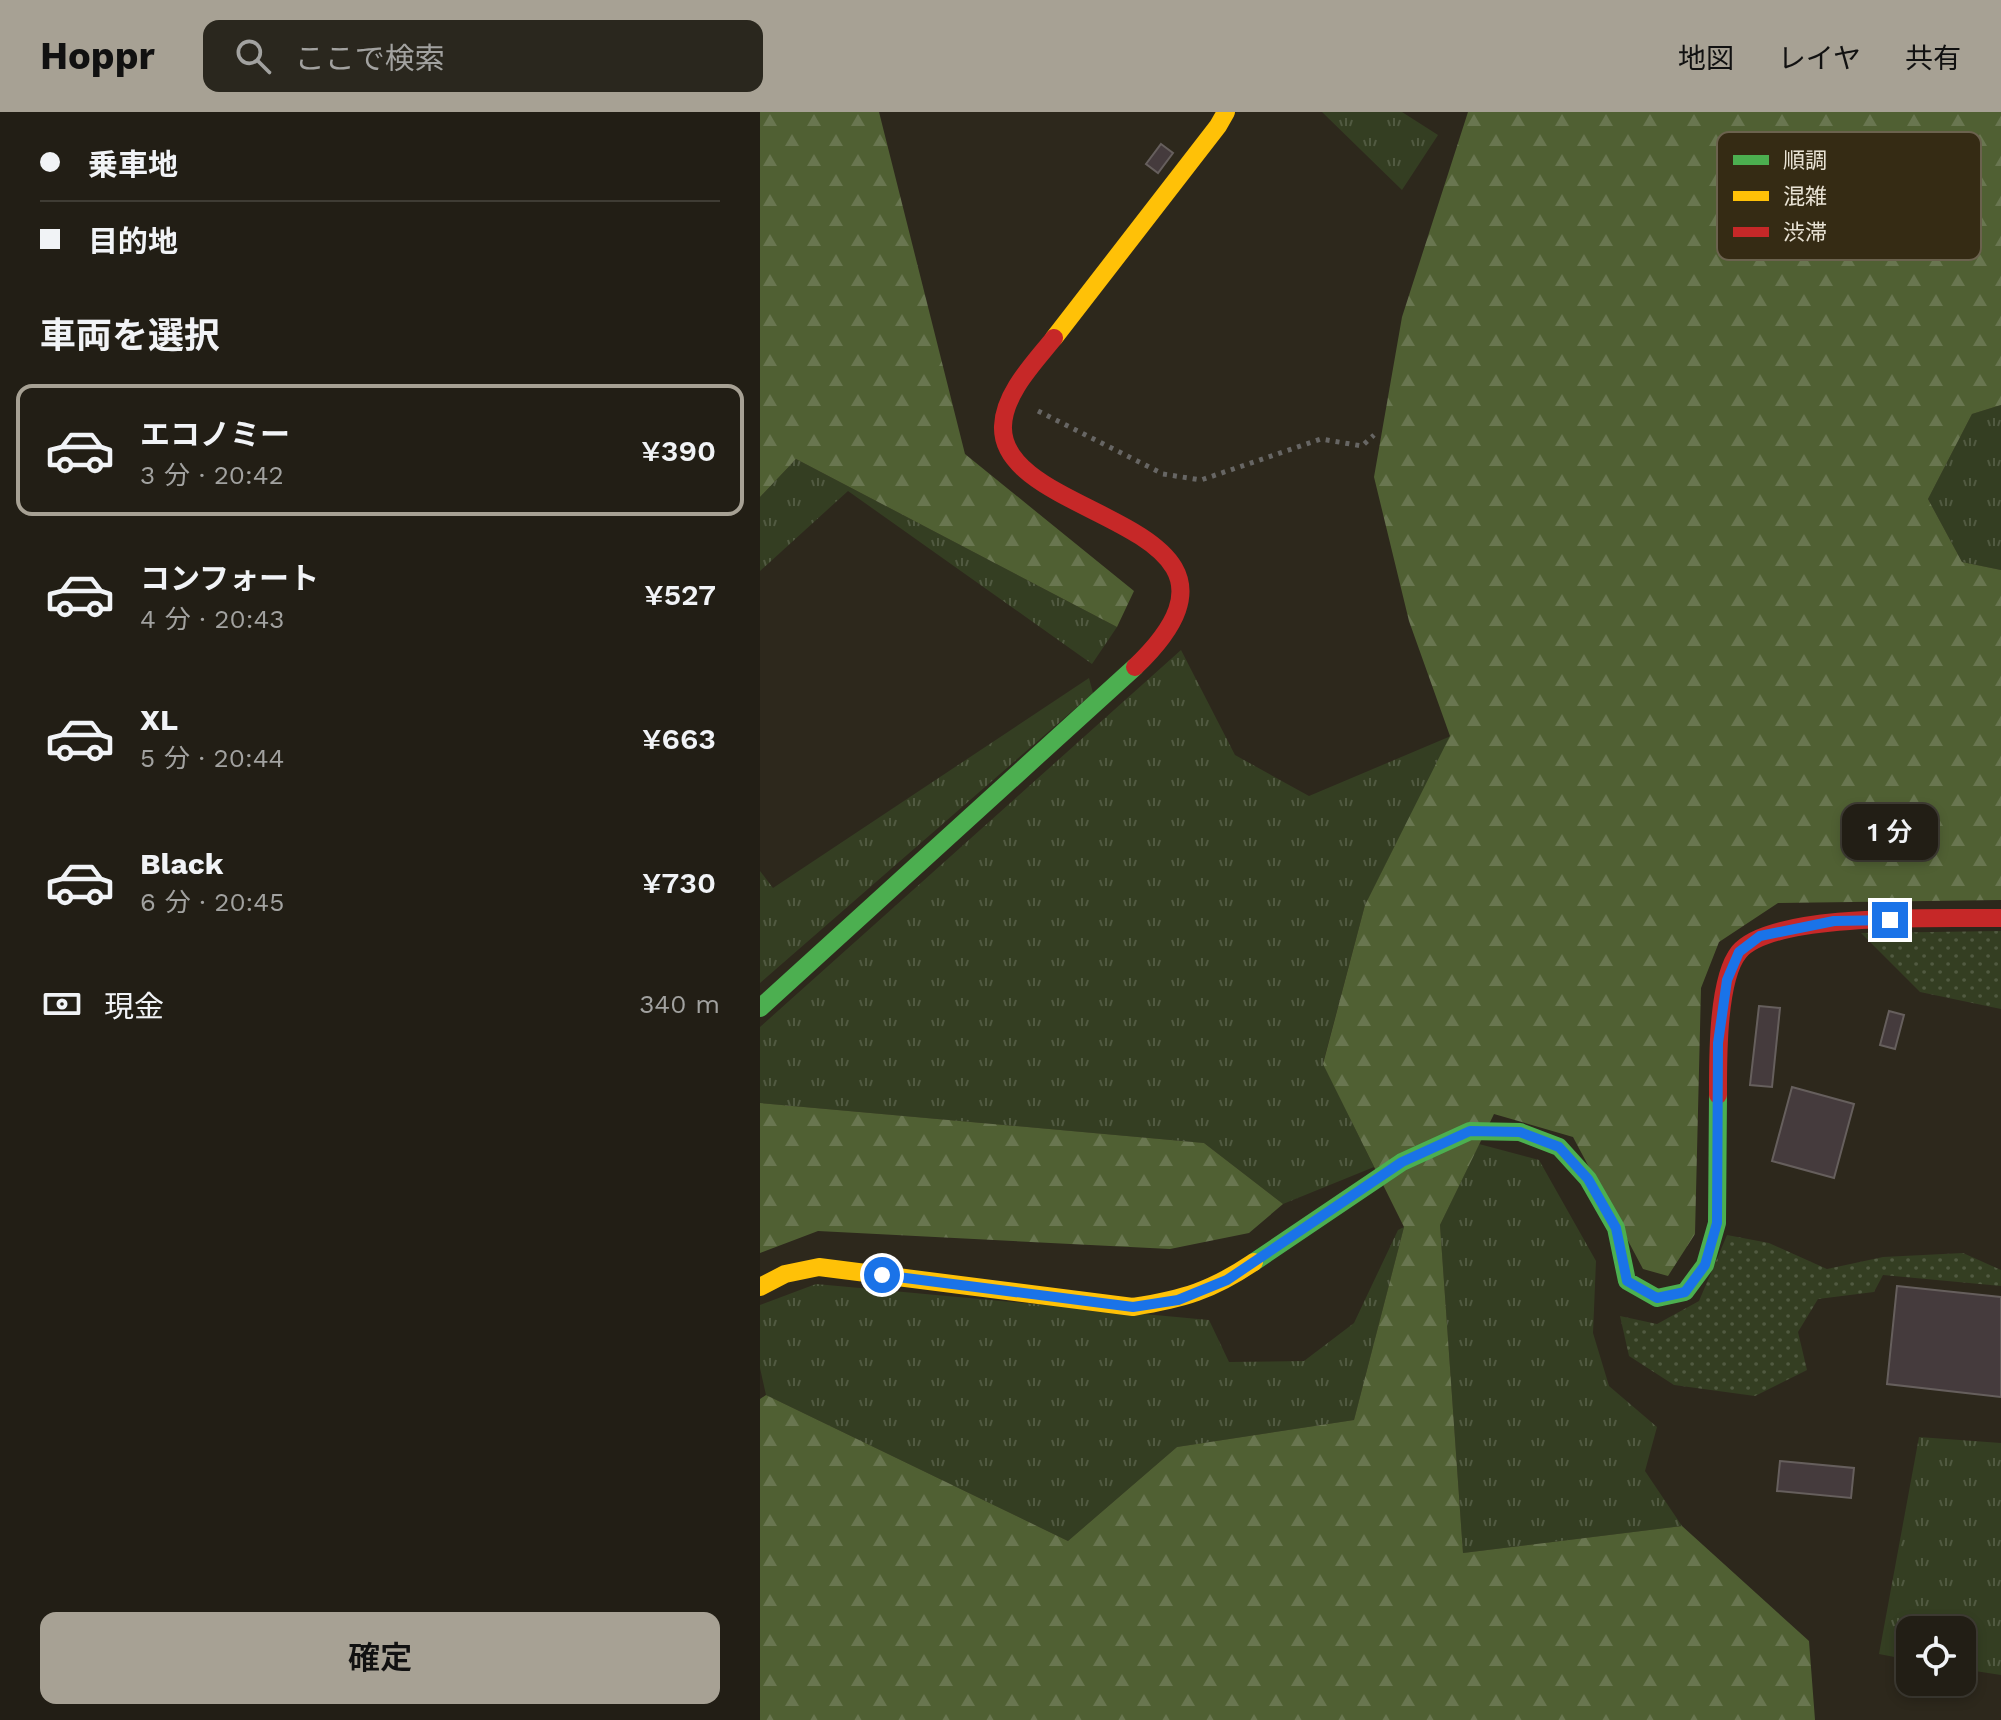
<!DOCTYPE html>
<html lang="ja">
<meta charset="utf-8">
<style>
:root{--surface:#221e15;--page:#2a271e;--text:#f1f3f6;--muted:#a2a2a0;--line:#3f3c34;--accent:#a7a194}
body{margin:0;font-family:"Work Sans","Noto Sans JP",sans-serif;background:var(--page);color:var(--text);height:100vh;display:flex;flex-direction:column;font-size:30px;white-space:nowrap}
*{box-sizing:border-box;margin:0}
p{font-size:26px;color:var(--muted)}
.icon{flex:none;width:44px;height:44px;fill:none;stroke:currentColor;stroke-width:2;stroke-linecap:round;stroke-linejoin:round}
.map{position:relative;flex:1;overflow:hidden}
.panel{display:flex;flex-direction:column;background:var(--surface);width:760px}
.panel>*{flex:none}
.banner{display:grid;align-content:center;height:176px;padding:0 40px;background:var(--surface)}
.controls{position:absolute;left:1136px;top:1504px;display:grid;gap:16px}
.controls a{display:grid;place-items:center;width:80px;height:80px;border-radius:16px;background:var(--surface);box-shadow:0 4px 12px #0003,0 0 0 2px var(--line);font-size:40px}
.end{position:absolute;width:36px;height:36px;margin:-18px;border:10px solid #1a73e8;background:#fff;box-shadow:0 0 0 4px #fff}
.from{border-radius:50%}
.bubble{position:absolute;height:56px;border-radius:16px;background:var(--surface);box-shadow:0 4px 12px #0003,0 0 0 2px var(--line);font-size:26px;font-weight:600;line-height:56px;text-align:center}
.banner b{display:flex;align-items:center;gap:28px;height:76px;font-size:30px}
.banner b+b{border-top:2px solid var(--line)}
.banner i{width:20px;height:20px;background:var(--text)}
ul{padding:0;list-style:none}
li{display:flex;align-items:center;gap:24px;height:132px;margin:0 16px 12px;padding:0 24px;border:4px solid transparent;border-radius:16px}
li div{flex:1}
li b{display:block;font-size:30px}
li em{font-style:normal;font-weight:600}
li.on{border-color:var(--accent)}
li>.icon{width:72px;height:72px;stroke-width:1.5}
h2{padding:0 40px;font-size:36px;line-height:96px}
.pay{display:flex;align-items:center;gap:20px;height:88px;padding:0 40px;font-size:30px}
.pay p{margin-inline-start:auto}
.primary-button{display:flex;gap:16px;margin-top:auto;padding:16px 40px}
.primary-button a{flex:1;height:92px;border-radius:16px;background:var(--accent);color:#111;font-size:32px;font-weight:600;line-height:92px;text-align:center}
header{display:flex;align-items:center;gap:48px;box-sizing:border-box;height:112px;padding:0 40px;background:var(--accent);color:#111}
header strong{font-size:38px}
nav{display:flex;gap:44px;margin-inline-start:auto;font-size:28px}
.search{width:560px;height:72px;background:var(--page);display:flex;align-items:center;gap:20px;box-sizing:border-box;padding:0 28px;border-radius:16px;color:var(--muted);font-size:30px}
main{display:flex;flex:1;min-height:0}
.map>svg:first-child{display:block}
</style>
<header>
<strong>Hoppr</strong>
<div class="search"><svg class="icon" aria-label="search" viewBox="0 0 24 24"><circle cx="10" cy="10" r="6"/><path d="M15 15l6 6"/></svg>ここで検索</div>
<nav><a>地図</a><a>レイヤ</a><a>共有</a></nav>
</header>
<main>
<section class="panel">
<div class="banner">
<b><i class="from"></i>乗車地</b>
<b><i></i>目的地</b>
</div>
<h2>車両を選択</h2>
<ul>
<li class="on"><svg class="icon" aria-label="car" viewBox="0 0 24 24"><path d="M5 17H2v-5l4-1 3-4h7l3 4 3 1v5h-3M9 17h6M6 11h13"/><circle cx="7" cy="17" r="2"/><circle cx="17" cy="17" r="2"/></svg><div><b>エコノミー</b><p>3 分 · 20:42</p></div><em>¥390</em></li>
<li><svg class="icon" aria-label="car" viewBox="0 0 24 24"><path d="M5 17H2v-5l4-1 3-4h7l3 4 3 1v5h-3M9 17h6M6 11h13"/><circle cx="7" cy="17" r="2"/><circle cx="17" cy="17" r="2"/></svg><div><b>コンフォート</b><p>4 分 · 20:43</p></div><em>¥527</em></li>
<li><svg class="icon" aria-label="car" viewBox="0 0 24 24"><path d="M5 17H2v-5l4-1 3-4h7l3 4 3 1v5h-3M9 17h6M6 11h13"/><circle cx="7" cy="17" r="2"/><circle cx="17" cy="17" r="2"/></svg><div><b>XL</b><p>5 分 · 20:44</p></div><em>¥663</em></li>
<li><svg class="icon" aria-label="car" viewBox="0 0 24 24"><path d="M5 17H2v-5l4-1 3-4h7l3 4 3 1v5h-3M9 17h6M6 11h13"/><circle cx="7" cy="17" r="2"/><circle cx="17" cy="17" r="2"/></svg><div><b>Black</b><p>6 分 · 20:45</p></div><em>¥730</em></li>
</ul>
<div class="pay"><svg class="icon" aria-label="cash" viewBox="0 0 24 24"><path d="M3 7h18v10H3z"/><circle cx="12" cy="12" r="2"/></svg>現金<p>340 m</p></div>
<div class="primary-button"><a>確定</a></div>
</section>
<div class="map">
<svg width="1241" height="1608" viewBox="0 0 1241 1608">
<defs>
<pattern id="grass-tufts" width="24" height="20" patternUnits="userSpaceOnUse" patternTransform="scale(2)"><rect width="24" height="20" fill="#343e22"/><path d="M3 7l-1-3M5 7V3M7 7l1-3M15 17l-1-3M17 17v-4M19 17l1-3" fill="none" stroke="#515a41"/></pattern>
<pattern id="forest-firs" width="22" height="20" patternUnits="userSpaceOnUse" patternTransform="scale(2)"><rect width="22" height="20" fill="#506033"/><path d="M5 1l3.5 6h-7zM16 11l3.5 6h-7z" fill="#697650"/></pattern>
<pattern id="garden-dots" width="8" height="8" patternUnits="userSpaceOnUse" patternTransform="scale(2)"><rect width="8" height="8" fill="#343e22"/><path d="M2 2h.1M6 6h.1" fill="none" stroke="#515a41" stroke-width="1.8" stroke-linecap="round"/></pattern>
</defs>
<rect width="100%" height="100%" fill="#2d281c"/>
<!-- grass -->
<path fill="url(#grass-tufts)" d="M562 0H642L678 23 642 78Z
M1241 293V458L1202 450 1168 387 1212 302Z
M36 347 357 515 332 552 88 379 0 459V385Z
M421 538 475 643 549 684 691 624 605 793 563 951 614 1055 523 1092 444 1031 0 991V915Z
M329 566 333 581 0 871V759L13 776Z
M719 1032 779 1048 836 1149 833 1221 849 1274 897 1315 885 1359 922 1414 703 1441 680 1113Z
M644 1115 594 1308 417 1335 308 1429 6 1283 0 1256V1193L56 1172 449 1208 469 1250 544 1249 594 1211 638 1118Z
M1159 1325 1241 1331V1563L1202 1557V1518H1150V1548L1119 1542Z"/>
<!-- forest -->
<path fill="url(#forest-firs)" d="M0 0H119L205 342 374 479 357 515 36 347 0 385Z
M708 0H1241V293L1212 302 1168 387 1202 450 1241 458V788L1018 791 959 830 941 876 935 1122 908 1164 883 1157 813 1025 734 1002 680 1113 703 1441 922 1414 1049 1529 1055 1608H0V1287L6 1283 308 1429 417 1335 594 1308 644 1115 563 952 605 793 690 624 649 509 614 365 642 205Z
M0 991 444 1031 523 1092 489 1121 410 1137 58 1119 0 1141Z"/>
<!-- garden -->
<path fill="url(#garden-dots)" d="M1241 819V897L1160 880 1101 821Z
M967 1123 1009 1131 1067 1157 1123 1145 1203 1141 1241 1158V1174L1123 1163 1114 1180 1058 1187 1038 1220 1047 1258 995 1284 914 1273 869 1244 860 1204 897 1212 939 1189Z"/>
<!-- building -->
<path fill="#453b3d" stroke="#665f5d" stroke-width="2" d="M401 32 413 41 398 61 386 52Z
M999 894 1020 896 1012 975 990 973Z
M1129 899 1144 903 1135 937 1120 933Z
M1032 975 1094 992 1074 1066 1012 1049Z
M1137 1174 1241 1185V1285L1127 1272Z
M1020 1349 1094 1356 1091 1386 1017 1379Z"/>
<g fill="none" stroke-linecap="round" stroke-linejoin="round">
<!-- path -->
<path stroke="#676664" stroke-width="5" stroke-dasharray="4 6" stroke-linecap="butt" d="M278 299 403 362 441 368 561 327 602 334 614 323"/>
<!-- fast -->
<path stroke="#4caf50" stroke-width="18" d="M0 896 375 555
M494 1150 642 1050 710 1019 760 1020 799 1035 828 1067 856 1116 867 1169 897 1186 925 1180 945 1153 957 1111 958 983"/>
<!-- slow -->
<path stroke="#ffc107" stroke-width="18" d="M294 226 458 14 466 0
M0 1175 25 1162 59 1155 373 1195C423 1187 451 1179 494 1150"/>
<!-- jam -->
<path stroke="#c62828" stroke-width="18" d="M294 226C275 250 244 281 243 314 239 411 530 407 375 555
M958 983C958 948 957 867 979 840 1013 799 1187 807 1241 806"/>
</g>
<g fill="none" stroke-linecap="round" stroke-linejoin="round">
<!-- route -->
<path stroke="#1a73e8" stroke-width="10" d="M122 1163 373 1195 418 1188 467 1168 642 1050 710 1019 760 1020 799 1035 828 1067 856 1116 867 1169 897 1186 925 1180 945 1153 957 1111 958 931 967 868 979 840 1000 824 1074 809 1130 808"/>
</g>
<!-- legend -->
<rect x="957" y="20" width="264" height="128" rx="12" fill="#352b14" stroke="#6b624e" stroke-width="2"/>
<rect x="973" y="43" width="36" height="10" fill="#4caf50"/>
<rect x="973" y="79" width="36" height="10" fill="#ffc107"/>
<rect x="973" y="115" width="36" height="10" fill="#c62828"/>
<g font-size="22" fill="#e8e2d4">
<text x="1023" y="56">順調</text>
<text x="1023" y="92">混雑</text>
<text x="1023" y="128">渋滞</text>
</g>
</svg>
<div class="controls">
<a><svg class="icon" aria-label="locate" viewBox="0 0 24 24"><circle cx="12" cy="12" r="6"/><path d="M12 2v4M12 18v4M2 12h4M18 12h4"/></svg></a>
</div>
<i class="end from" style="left:122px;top:1163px"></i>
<i class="end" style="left:1130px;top:808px"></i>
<div class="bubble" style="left:1082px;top:692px;width:96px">1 分</div>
</div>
</main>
